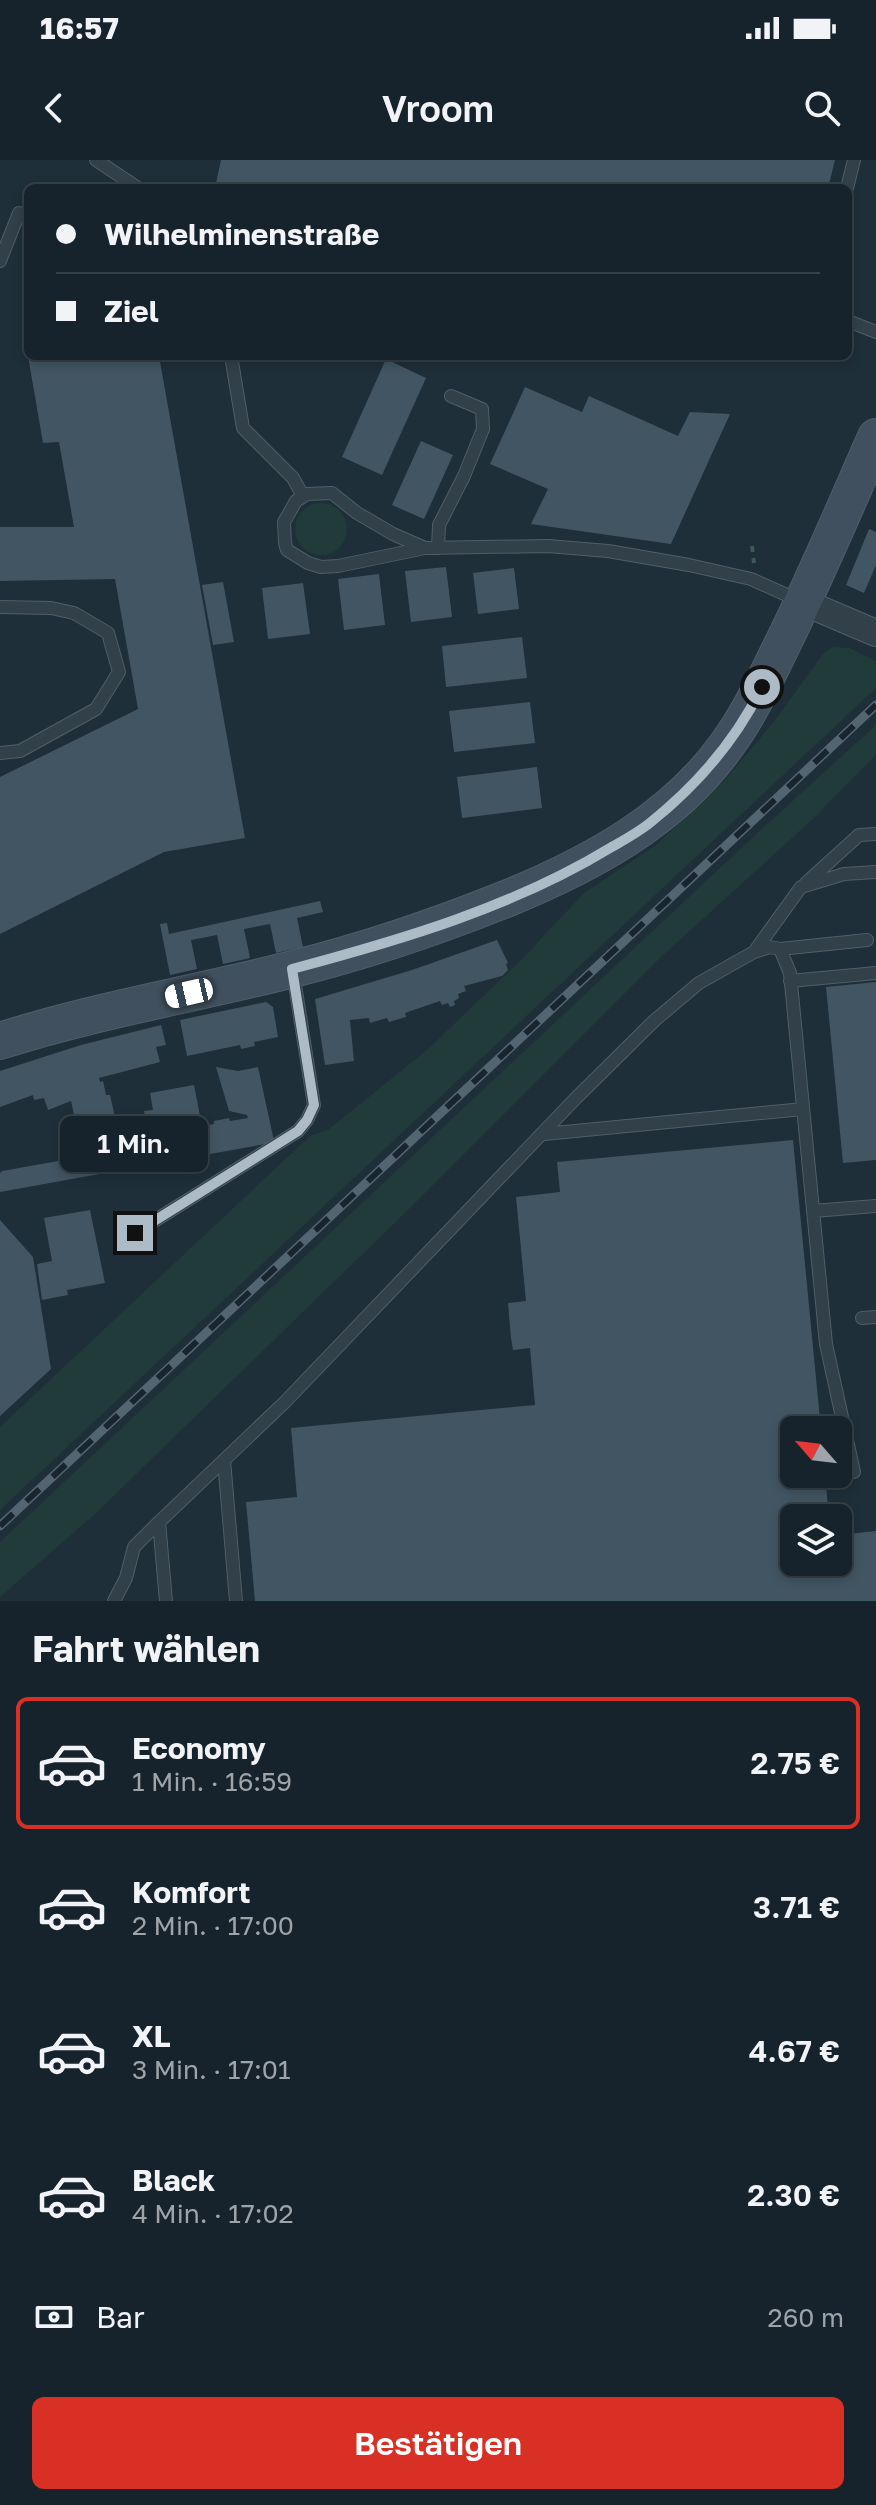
<!DOCTYPE html>
<html lang="de">
<meta charset="utf-8">
<style>
:root{--surface:#16232c;--page:#1f2b34;--text:#f1f3f6;--muted:#9ea4a9;--line:#354048;--accent:#d93025}
body{margin:0;font-family:"Golos Text",sans-serif;background:var(--page);color:var(--text);height:100vh;display:flex;flex-direction:column;font-size:30px;white-space:nowrap}
*{box-sizing:border-box;margin:0}
p{font-size:26px;color:var(--muted)}
.icon{flex:none;width:44px;height:44px;fill:none;stroke:currentColor;stroke-width:2;stroke-linecap:round;stroke-linejoin:round}
.map{position:relative;height:1441px;overflow:hidden}
.details{display:flex;flex-direction:column;background:var(--surface);flex:1}
.details>*{flex:none}
.guide{position:absolute;left:24px;top:24px;width:828px;height:176px;border-radius:12px;box-shadow:0 4px 12px #0003,0 0 0 2px var(--line);display:grid;align-content:center;height:176px;padding:0 32px;background:var(--surface)}
.needle{width:52px;rotate:298deg}
.tools{position:absolute;left:780px;top:1256px;display:grid;gap:16px}
.tools a{display:grid;place-items:center;width:72px;height:72px;border-radius:12px;background:var(--surface);box-shadow:0 4px 12px #0003,0 0 0 2px var(--line);font-size:40px}
.end{position:absolute;width:36px;height:36px;margin:-18px;border:10px solid #adbbc7;background:#111;box-shadow:0 0 0 4px #111}
.from{border-radius:50%}
.bubble{position:absolute;height:56px;border-radius:12px;background:var(--surface);box-shadow:0 4px 12px #0003,0 0 0 2px var(--line);font-size:26px;font-weight:600;line-height:56px;text-align:center}
.car{position:absolute;width:24px;height:48px;margin:-24px -12px;border-radius:10px;box-shadow:0 0 6px 2px #0007;background:linear-gradient(#fff 24%,#345 0 40%,#fff 0 76%,#345 0 86%,#fff 0)}
.guide b{display:flex;align-items:center;gap:28px;height:76px;font-size:30px}
.guide b+b{border-top:2px solid var(--line)}
.guide i{width:20px;height:20px;background:var(--text)}
ul{padding:0;list-style:none}
li{display:flex;align-items:center;gap:24px;height:132px;margin:0 16px 12px;padding:0 16px;border:4px solid transparent;border-radius:12px}
li div{flex:1}
li b{display:block;font-size:30px}
li em{font-style:normal;font-weight:600}
li.active{border-color:var(--accent)}
li>.icon{width:72px;height:72px;stroke-width:1.5}
h2{padding:0 32px;font-size:36px;line-height:96px}
.pay{display:flex;align-items:center;gap:20px;height:88px;padding:0 32px;font-size:30px}
.pay p{margin-inline-start:auto}
.primary-button{display:flex;gap:16px;margin-top:auto;padding:16px 32px}
.primary-button a{flex:1;height:92px;border-radius:12px;background:var(--accent);color:#fff;font-size:32px;font-weight:600;line-height:92px;text-align:center}
.status{display:flex;justify-content:space-between;align-items:center;height:56px;padding:0 40px;background:var(--surface);direction:ltr}
.status svg{height:22px;fill:currentColor}
header{display:flex;justify-content:space-between;align-items:center;height:104px;padding:0 32px;background:var(--surface);font-size:36px;font-weight:600}
.map>svg:first-child{display:block}
</style>
<div class="status"><b>16:57</b><svg viewBox="0 0 49 12"><path d="M0 12V9h3v3zM5 12V6h3v6zM10 12V3h3v9zM15 12V0h3v12zM26 1h20v11H26zM47 4h2v5h-2z"/></svg></div>
<header><svg class="icon" aria-label="back" viewBox="0 0 24 24"><path d="M15 5l-7 7 7 7"/></svg>Vroom<svg class="icon" aria-label="search" viewBox="0 0 24 24"><circle cx="10" cy="10" r="6"/><path d="M15 15l6 6"/></svg></header>
<div class="map">
<svg width="876" height="1441" viewBox="0 0 876 1441">
<rect width="100%" height="100%" fill="#1e2f3a"/>
<!-- green -->
<path fill="#203b3a" d="M295 369a26 26 0 1 1 52 0a26 26 0 1 1-52 0Z
M833 487 849 488 876 501V528L0 1350V1267L310 976 328 970 428 889 521 800 584 733 656 685 724 621 776 559 822 495Z
M876 565V595L814 658 662 796 410 1048 95 1354 0 1437V1382L753 677Z"/>
<!-- building -->
<path fill="#425562" d="M221 0H835L828 28H215Z
M28 196H159L245 678 164 692 0 774V617L138 549 115 419 0 421V367H74L59 282 43 283Z
M386 199 426 218 382 315 342 297Z
M525 227 582 252 589 236 678 276 690 252 730 254 671 384 531 364 548 329 490 304Z
M421 281 453 295 424 359 392 345Z
M869 369 876 372V405L864 433 846 425Z
M446 407 452 457 411 462 405 411Z
M514 408 519 449 478 454 473 413Z
M379 414 385 465 344 470 338 419Z
M223 422 234 482 213 485 202 425Z
M303 423 310 474 268 479 262 428Z
M522 477 527 518 446 527 442 486Z
M530 542 535 583 454 592 449 551Z
M537 607 542 648 462 658 457 617Z
M320 741 323 752 297 758 303 787 276 793 270 764 244 769 250 798 223 804 217 775 191 780 197 809 170 815 160 764 167 763 169 774Z
M497 780 508 803 506 804 508 810 502 816 464 826 466 831 458 834 459 838 454 841 455 845 450 847 448 843 442 845 440 841 405 853 406 857 389 862 387 858 370 863 369 858 350 860 354 901 325 905 315 839 412 810Z
M876 822V1000L843 1003 826 827Z
M266 842 273 847 278 877 254 882 255 886 241 889 240 885 187 896 180 860Z
M161 865 166 885 156 887 160 902 99 918 100 922 103 921 106 935H110L115 957 97 961 99 971 146 963 144 951 153 950 150 933 194 925 202 966 214 964V961L229 958 230 961 248 958 247 955 229 951 216 907 238 911 258 907 274 981 271 983 0 1032V1013L2 1011 92 995 79 963H76L71 941 48 950 44 938 34 940 33 935 0 947V911L81 885Z
M793 980 821 1270H794V1314H825L829 1358H794V1402H838V1375L876 1371V1441H255L246 1342 297 1337 291 1268 535 1245 530 1188 513 1190 511 1178 508 1143 526 1141 516 1037 560 1032 557 1002Z
M90 1050 105 1123 67 1130 68 1135 42 1140 37 1104 52 1101 44 1058Z
M0 1060 33 1097 51 1209 0 1256Z"/>
<g fill="none" stroke-linecap="round" stroke-linejoin="round">
<defs>
<path id="lane" d="M96 0 138 28
M847 28 854 0
M0 101 19 53
M848 161 876 172
M231 196 243 268 293 318 303 336
M425 388 393 374 357 353 332 333 307 334 296 341 284 362 285 383 287 390 308 403 321 407 338 406 425 388 548 386 608 391 689 405 751 419 800 441
M438 388 439 365 464 316 483 269 482 249 451 236
M0 447 51 448 74 453 108 473 119 512 96 549 20 591 0 593
M806 723 859 675 876 674
M780 789 867 780
M754 792 770 787 780 789 790 813 826 1184 854 1312
M790 821 876 813
M544 974 803 949
M813 1051 876 1046
M135 1073 298 971 307 960 314 945 293 812
M862 1158 876 1157
M224 1300 236 1441
M114 1441 126 1418 134 1387 159 1362
M166 1441 159 1362 285 1242 575 939 655 860 699 823 754 792 801 727 844 714 876 712"/>
<path id="street" d="M803 442 876 473"/>
<path id="secondary" d="M0 881C96 850 196 834 293 809 366 791 436 767 506 739 589 705 672 661 726 586 750 554 766 517 784 481 817 414 846 345 876 277"/>
</defs>
<!-- lane casing -->
<use href="#lane" stroke="#505e68" stroke-width="14"/>
<!-- street casing -->
<use href="#street" stroke="#505e68" stroke-width="28"/>
<!-- secondary casing -->
<use href="#secondary" stroke="#505e68" stroke-width="38"/>
<!-- path -->
<path stroke="#3e5857" stroke-width="4" stroke-dasharray="6 6" stroke-linecap="butt" d="M752 386 754 403"/>
<!-- lane -->
<use href="#lane" stroke="#32404a" stroke-width="12"/>
<!-- street -->
<use href="#street" stroke="#32404a" stroke-width="26"/>
<!-- secondary -->
<use href="#secondary" stroke="#40505e" stroke-width="36"/>
<defs>
<path id="rail" d="M0 1366 876 545"/>
</defs>
<!-- rail casing -->
<use href="#rail" stroke="#546572" stroke-width="9"/>
<!-- rail -->
<use href="#rail" stroke="#18252f" stroke-width="6" stroke-dasharray="18" stroke-linecap="butt"/>
</g>
<g fill="none" stroke-linecap="round" stroke-linejoin="round">
<!-- route -->
<path stroke="#adbbc7" stroke-width="10" d="M135 1073 298 971 307 960 314 945 292 809C401 780 513 747 610 688 624 680 639 672 651 662 697 625 736 580 762 527"/>
</g>
</svg>
<div class="tools">
<a><svg class="needle" viewBox="-14 -14 28 28"><path d="M0-13l5 13h-10z" fill="#e53935"/><path d="M0 13l5-13h-10z" fill="#9ea4a9"/></svg></a>
<a><svg class="icon" aria-label="layers" viewBox="0 0 24 24"><path d="M12 4l9 5-9 5-9-5zM3 14l9 5 9-5"/></svg></a>
</div>
<i class="end from" style="left:762px;top:527px"></i>
<i class="end" style="left:135px;top:1073px"></i>
<div class="bubble" style="left:60px;top:956px;width:148px">1 Min.</div>
<i class="car" style="left:189px;top:833px;rotate:257deg"></i>
<div class="guide">
<b><i class="from"></i>Wilhelminenstraße</b>
<b><i></i>Ziel</b>
</div>
</div>
<section class="details">
<h2>Fahrt wählen</h2>
<ul>
<li class="active"><svg class="icon" aria-label="car" viewBox="0 0 24 24"><path d="M5 17H2v-5l4-1 3-4h7l3 4 3 1v5h-3M9 17h6M6 11h13"/><circle cx="7" cy="17" r="2"/><circle cx="17" cy="17" r="2"/></svg><div><b>Economy</b><p>1 Min. · 16:59</p></div><em>2.75 €</em></li>
<li><svg class="icon" aria-label="car" viewBox="0 0 24 24"><path d="M5 17H2v-5l4-1 3-4h7l3 4 3 1v5h-3M9 17h6M6 11h13"/><circle cx="7" cy="17" r="2"/><circle cx="17" cy="17" r="2"/></svg><div><b>Komfort</b><p>2 Min. · 17:00</p></div><em>3.71 €</em></li>
<li><svg class="icon" aria-label="car" viewBox="0 0 24 24"><path d="M5 17H2v-5l4-1 3-4h7l3 4 3 1v5h-3M9 17h6M6 11h13"/><circle cx="7" cy="17" r="2"/><circle cx="17" cy="17" r="2"/></svg><div><b>XL</b><p>3 Min. · 17:01</p></div><em>4.67 €</em></li>
<li><svg class="icon" aria-label="car" viewBox="0 0 24 24"><path d="M5 17H2v-5l4-1 3-4h7l3 4 3 1v5h-3M9 17h6M6 11h13"/><circle cx="7" cy="17" r="2"/><circle cx="17" cy="17" r="2"/></svg><div><b>Black</b><p>4 Min. · 17:02</p></div><em>2.30 €</em></li>
</ul>
<div class="pay"><svg class="icon" aria-label="cash" viewBox="0 0 24 24"><path d="M3 7h18v10H3z"/><circle cx="12" cy="12" r="2"/></svg>Bar<p>260 m</p></div>
<div class="primary-button"><a>Bestätigen</a></div>
</section>
